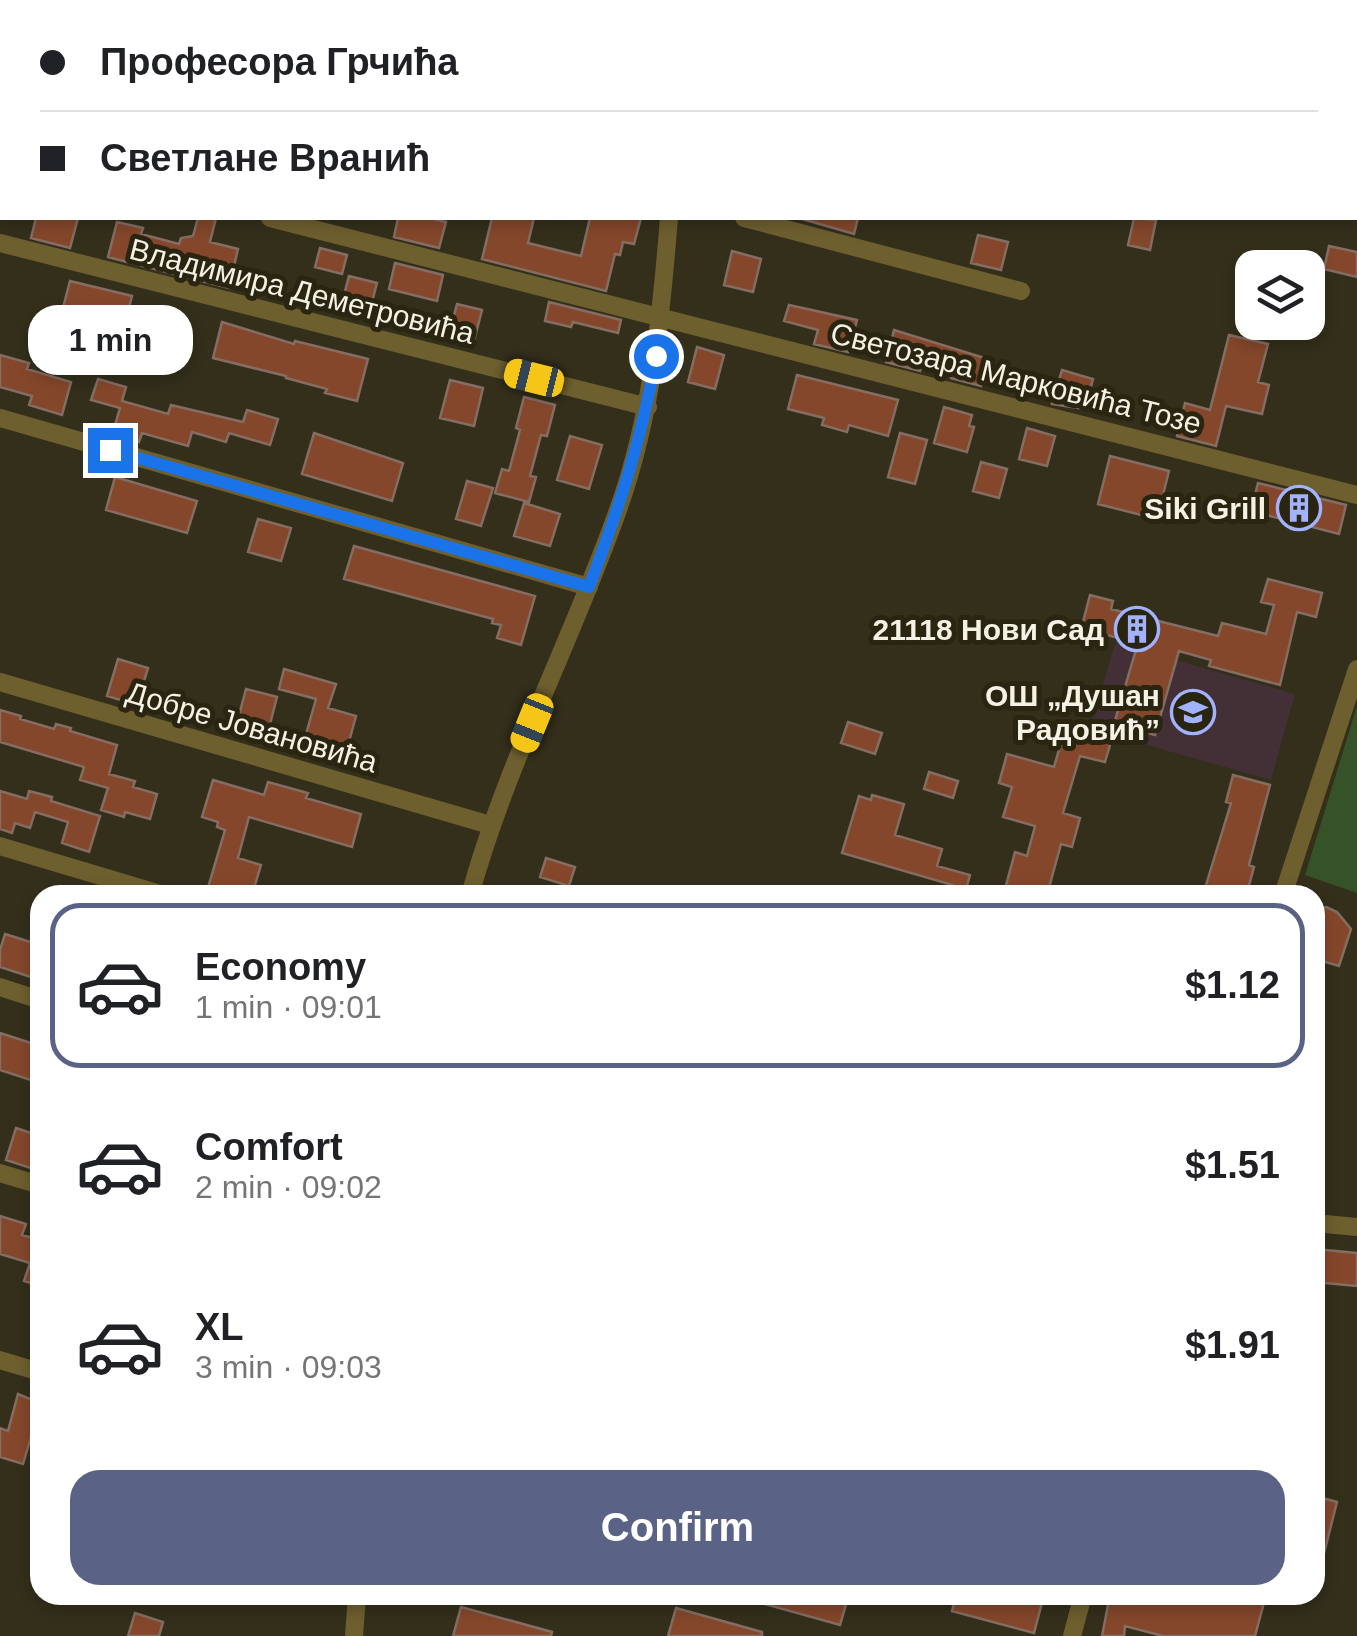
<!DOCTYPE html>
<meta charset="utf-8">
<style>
:root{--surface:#fff;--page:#f6f6f6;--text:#202124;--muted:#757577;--line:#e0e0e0;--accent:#5a6286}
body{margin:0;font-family:Arial,sans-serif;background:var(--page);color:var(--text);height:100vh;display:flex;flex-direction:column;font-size:38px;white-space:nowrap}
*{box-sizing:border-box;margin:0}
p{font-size:32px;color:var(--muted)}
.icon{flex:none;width:55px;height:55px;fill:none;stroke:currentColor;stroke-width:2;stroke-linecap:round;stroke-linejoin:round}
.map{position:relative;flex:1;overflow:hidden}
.panel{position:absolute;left:30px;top:885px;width:1295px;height:720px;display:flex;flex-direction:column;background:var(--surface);border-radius:30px;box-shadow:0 5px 15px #0003}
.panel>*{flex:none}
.top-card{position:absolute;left:0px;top:0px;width:1358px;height:220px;box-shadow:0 5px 15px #0003;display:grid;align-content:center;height:220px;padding:0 40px;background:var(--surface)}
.buttons{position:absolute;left:1235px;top:250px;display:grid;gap:20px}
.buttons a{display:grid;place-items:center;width:90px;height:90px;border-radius:20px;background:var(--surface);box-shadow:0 5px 15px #0003;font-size:50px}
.end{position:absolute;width:45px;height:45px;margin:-22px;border:12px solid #1a73e8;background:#fff;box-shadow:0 0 0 5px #fff}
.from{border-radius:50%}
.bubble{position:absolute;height:70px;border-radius:30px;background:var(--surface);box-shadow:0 5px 15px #0003;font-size:32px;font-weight:600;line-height:70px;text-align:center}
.car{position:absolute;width:30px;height:60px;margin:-30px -15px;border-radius:12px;box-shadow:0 0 8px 2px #0007;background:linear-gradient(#f5c518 24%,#345 0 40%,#f5c518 0 76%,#345 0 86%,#f5c518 0)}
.top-card b{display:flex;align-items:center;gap:35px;height:95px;font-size:38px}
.top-card b+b{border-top:2px solid var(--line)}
.top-card i{width:25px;height:25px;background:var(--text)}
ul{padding:18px 0 0;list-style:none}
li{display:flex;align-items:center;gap:30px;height:165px;margin:0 20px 15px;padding:0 20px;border:5px solid transparent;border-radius:30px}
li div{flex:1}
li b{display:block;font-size:38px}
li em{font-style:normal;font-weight:600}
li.selected{border-color:var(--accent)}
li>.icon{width:90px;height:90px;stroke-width:1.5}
.cta{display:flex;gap:20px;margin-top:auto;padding:20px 40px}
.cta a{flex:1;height:115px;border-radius:30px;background:var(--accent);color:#fff;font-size:40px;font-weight:600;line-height:115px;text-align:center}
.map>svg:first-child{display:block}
</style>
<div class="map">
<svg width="1357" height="1636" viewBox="0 0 1357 1636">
<rect width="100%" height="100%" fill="#332f1b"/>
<!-- education -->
<path fill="#433036" d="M1115 643 1295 694 1271 780 1090 729Z"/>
<!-- green -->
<path fill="#355228" d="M1357 706V893L1305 875Z"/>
<!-- building -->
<path fill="#84472b" stroke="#846d62" stroke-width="2.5" d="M36 218H78L70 248 31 238Z
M198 218H216L210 242 238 249 229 288 108 257 117 222 143 228 141 234 179 244 181 238 193 236Z
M398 218H429L446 222 439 248 394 237Z
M492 218H534L528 243 581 256 590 218H641L634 244 623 242 620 255 615 254 606 291 482 259Z
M799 218H858L854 234Z
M1134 218 1156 220 1150 250 1128 245Z
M978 235 1008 242 1001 270 971 263Z
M1329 246 1357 252V277L1324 269Z
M320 248 347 255 342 274 315 267Z
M732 251 761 259 753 292 724 285Z
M395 263 443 275 437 301 389 289Z
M349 276 377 283 372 302 344 295Z
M70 281 132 296 116 358 54 342Z
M549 302 621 320 618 333 573 322 571 327 545 321Z
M457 304 482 310 474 341 449 335Z
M789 305 857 320 848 352 814 344 818 330 784 321Z
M222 322 294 344 295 341 368 359 357 401 325 393 327 389 286 378V376L213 358Z
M894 330 988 359 981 386 951 378 953 370 922 361 920 371 886 362Z
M1229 335 1268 344 1258 382 1269 385 1262 414 1226 406 1216 446 1177 436 1185 403 1210 410Z
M697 347 724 355 715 389 688 382Z
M0 355 29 363 27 369 71 382 62 415 29 405 32 396 0 387Z
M1062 370 1093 379 1085 409 1052 404Z
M797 375 898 400 888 436 849 425 847 432 822 425 824 418 788 409Z
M98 379 126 387 122 401 168 414 171 405 243 422 247 410 278 419 270 445 229 433 226 442 192 432 188 446 142 433 139 442 112 435 120 408 91 400Z
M450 380 483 388 474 426 440 418Z
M524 397 555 405 547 436 541 435 530 476 536 477 529 502 495 493 502 469 509 471 520 430 516 428Z
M944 407 972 415 969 426 974 427 967 452 934 443Z
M1027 428 1055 436 1047 466 1019 459Z
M314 433 403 463 392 501 302 474Z
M900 433 927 440 915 484 888 477Z
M570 436 602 445 589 489 557 480Z
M1110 456 1169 471 1157 519 1098 504Z
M981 462 1007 469 999 498 973 491Z
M115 477 197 501 187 533 106 510Z
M467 481 493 488 481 526 456 519Z
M1258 483 1346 505 1339 534 1251 511Z
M524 503 560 514 550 546 514 536Z
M258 519 291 528 281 561 248 552Z
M354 546 535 596 521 645 497 638 501 625 492 623 493 619 344 579Z
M1268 579 1322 593 1316 617 1297 612 1280 685 1209 666 1211 660 1179 651 1155 735 1114 724 1138 643 1103 634 1101 643 1079 637 1090 595 1113 601 1111 609 1218 636 1222 623 1266 634 1274 605 1261 602Z
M118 659 148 668 137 705 107 696Z
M284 669 336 684 328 708 356 716 347 749 321 742 318 752 302 748 316 699 279 689Z
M246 689 277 697 269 728 238 719Z
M0 710 21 716 20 719 54 729 56 724 71 728 70 731 117 745 109 774 135 781 133 787 157 794 150 819 125 812 124 817 101 810 108 788 80 780 84 767 0 742Z
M848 722 882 733 875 754 841 743Z
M1066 725 1112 738 1105 762 1080 756 1063 813 1080 818 1072 847 1061 844 1047 895H1026L1005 889 1015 852 1027 856 1035 826 1003 817 1012 787 999 783 1007 754 1054 767Z
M929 772 958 781 953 798 924 789Z
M1233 775 1270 785 1249 865 1254 867 1247 893 1206 885 1231 803 1226 802Z
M213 780 264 795 268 782 308 793 306 798 361 814 352 847 249 817 238 858 261 865 252 895H219L207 891 225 830 217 827 218 822 202 817Z
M0 791 27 799 29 791 52 797 51 801 100 816 89 852 62 843 68 822 35 812 30 828 15 823 12 833 0 829Z
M872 795 904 804 895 835 942 849 937 866 970 875 966 889 842 853 859 796 871 800Z
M546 858 575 867 569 886 540 877Z
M1326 907 1337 912 1351 929 1339 966 1315 959V909Z
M5 934 40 945V980L0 967V950Z
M0 1033 40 1046V1083L0 1070Z
M16 1128 40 1136V1171L6 1160Z
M0 1216 26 1224 22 1235 40 1240V1286L24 1281 30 1263 0 1254Z
M1315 1249 1357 1253V1286L1315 1282Z
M18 1394 40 1403V1429L37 1439 31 1437 23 1464 0 1457V1428L8 1431Z
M1315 1496 1337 1502 1320 1569H1315Z
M747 1595H825L847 1601 840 1625 747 1599Z
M956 1595H1044L1034 1633 952 1611Z
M1110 1595H1266L1255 1636H1163L1125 1626 1124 1636H1102Z
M461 1607 552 1632 551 1636H453Z
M676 1608 762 1632V1636H668Z
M135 1613 163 1622 159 1636H128Z"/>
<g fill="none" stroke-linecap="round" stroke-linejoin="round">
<!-- street -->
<path stroke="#6e5f2f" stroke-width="18" d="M403 0 415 2
M679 2V0
M0 41H2
M0 150 2 151
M270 218 1357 495
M744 218 1021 291
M0 243 648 407
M0 418 589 587
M0 682 490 825
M0 846 164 895
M470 895C507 762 572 640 618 510 652 415 661 317 669 218
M1283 895 1357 669
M0 987 40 1000
M0 1173 40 1185
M1315 1223 1357 1227
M0 1360 40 1372
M354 1636 357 1595
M1072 1636 1083 1595"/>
</g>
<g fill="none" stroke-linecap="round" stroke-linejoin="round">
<!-- route -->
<path stroke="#1a73e8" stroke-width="12" d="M110 450 589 587C618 511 643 436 656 356"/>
</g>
<!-- icons -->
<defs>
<symbol id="building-ring" viewBox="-11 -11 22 22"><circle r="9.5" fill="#292511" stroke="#a2b2fd" stroke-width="1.5"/><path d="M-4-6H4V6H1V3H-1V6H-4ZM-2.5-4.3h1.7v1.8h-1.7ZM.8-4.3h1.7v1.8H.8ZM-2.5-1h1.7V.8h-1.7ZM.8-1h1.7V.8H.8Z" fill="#a2b2fd"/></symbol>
<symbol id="school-ring" viewBox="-11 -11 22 22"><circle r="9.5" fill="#292511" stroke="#a2b2fd" stroke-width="1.5"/><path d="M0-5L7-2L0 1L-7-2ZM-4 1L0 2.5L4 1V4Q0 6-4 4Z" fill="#a2b2fd"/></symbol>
</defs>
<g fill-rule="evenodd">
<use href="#building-ring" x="1274" y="483" width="50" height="50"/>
<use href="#building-ring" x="1112" y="604" width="50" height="50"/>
<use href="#school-ring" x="1168" y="687" width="50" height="50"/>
</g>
<g text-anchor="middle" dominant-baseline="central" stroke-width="10" stroke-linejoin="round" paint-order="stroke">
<!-- street labels -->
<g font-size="30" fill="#f4f1e5" stroke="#292511">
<text transform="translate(302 291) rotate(14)">Владимира Деметровића</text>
<text transform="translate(1016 378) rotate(14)">Светозара Марковића Тозе</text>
<text transform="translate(252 727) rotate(16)">Добре Јовановића</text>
</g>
<!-- poi labels -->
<g font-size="30" font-weight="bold" fill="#f4f1e5" stroke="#292511" text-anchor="end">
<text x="1266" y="508">Siki Grill</text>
<text x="1104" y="629">21118 Нови Сад</text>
<text x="1160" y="695">ОШ „Душан<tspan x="1160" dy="34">Радовић”</tspan></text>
</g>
</g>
</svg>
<div class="buttons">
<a><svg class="icon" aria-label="layers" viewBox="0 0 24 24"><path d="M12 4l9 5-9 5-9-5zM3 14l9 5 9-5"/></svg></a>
</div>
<i class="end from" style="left:656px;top:356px"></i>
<i class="end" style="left:110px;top:450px"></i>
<div class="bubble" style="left:28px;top:305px;width:165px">1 min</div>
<i class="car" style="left:534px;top:378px;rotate:284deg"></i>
<i class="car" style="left:532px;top:723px;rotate:202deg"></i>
<div class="top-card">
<b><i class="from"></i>Професора Грчића</b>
<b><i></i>Светлане Вранић</b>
</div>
<section class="panel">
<ul>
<li class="selected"><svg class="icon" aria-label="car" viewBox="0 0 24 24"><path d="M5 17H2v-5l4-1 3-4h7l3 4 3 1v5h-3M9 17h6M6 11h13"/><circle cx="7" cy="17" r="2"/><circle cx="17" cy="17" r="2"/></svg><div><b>Economy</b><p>1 min · 09:01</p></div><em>$1.12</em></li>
<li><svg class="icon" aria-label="car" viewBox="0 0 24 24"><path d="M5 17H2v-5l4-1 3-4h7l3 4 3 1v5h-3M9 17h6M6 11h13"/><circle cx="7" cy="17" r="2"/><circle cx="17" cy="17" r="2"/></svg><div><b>Comfort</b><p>2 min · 09:02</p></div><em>$1.51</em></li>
<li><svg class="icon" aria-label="car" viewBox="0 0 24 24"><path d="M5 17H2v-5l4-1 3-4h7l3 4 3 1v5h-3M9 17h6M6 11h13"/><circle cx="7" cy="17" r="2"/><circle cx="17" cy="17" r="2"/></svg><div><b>XL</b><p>3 min · 09:03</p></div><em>$1.91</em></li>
</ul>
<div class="cta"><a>Confirm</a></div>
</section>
</div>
